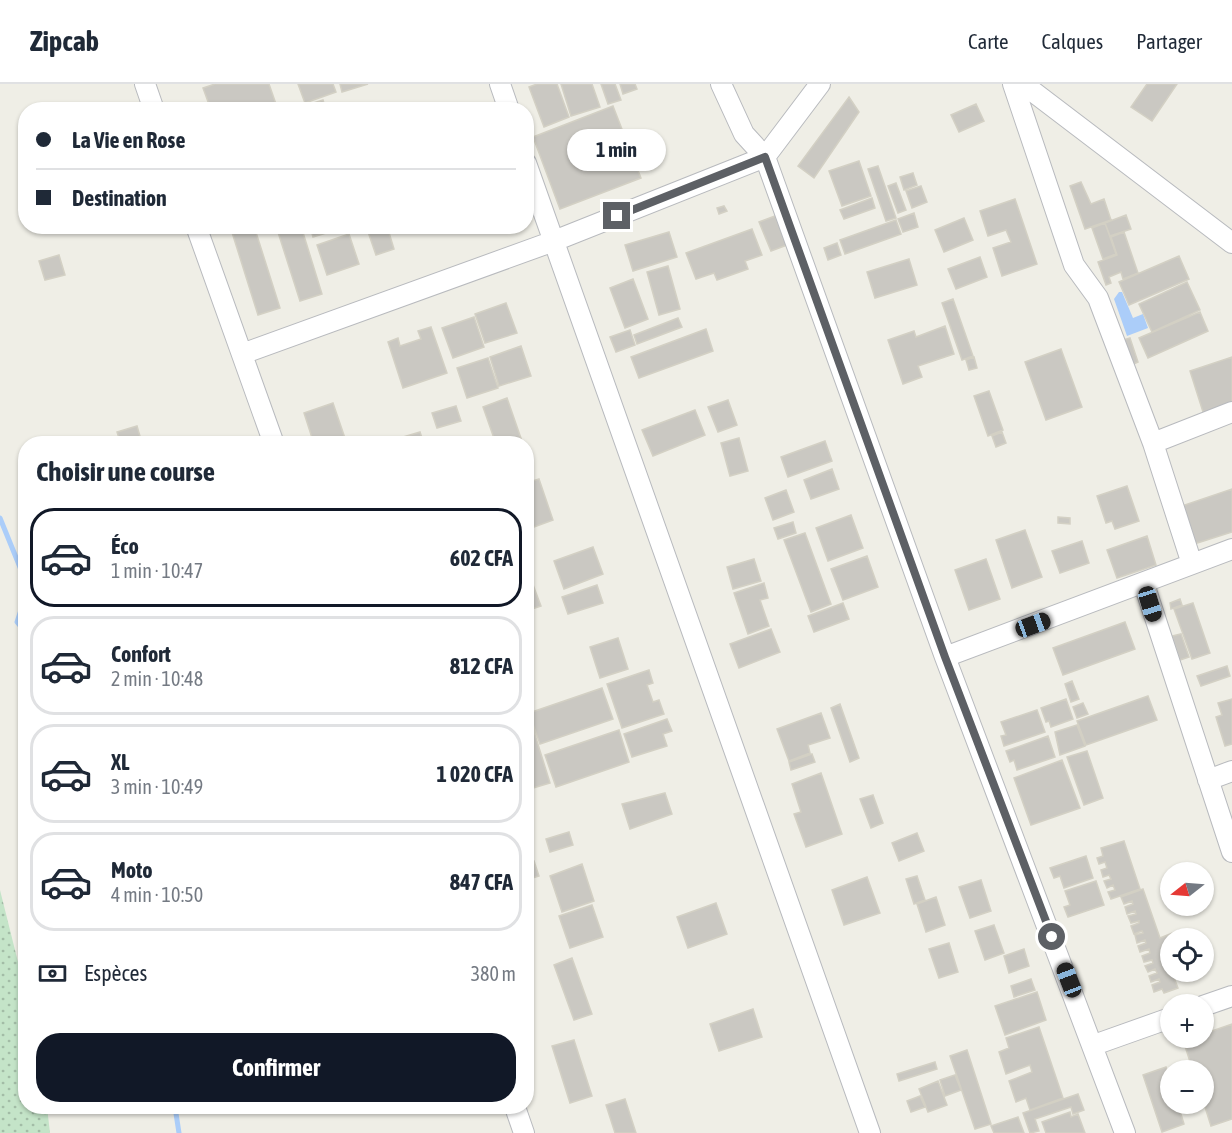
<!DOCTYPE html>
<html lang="fr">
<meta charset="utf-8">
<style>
:root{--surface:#fff;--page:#f2f2f3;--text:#1f2937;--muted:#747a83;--line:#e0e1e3;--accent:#111827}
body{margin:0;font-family:"Asap Condensed",sans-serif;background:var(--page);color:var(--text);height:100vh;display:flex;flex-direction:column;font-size:22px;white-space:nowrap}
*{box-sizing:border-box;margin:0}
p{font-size:20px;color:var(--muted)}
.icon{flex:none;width:33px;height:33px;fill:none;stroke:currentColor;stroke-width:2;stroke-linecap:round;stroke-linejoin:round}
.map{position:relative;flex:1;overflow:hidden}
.sheet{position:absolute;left:18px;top:352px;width:516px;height:678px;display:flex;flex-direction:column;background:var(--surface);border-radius:24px;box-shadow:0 2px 4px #0004}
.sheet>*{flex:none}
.guide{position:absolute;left:18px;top:18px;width:516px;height:132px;border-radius:24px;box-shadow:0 2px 4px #0004;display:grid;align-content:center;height:132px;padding:0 18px;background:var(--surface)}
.needle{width:39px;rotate:253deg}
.buttons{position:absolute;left:1160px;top:778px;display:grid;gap:12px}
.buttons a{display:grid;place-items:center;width:54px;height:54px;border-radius:50%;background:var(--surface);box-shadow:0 2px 4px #0004;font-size:30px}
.end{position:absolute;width:27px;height:27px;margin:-14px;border:8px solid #5d6065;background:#fff;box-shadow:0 0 0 3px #fff}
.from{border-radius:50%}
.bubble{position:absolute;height:42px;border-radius:21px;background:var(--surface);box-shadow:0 2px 4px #0004;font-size:20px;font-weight:700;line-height:42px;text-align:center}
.car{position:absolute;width:18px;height:36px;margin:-18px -9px;border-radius:8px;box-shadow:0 0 4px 2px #0007;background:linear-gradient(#222 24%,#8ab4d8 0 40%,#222 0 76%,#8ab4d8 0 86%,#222 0)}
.guide b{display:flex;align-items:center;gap:21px;height:57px;font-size:22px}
.guide b+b{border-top:2px solid var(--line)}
.guide i{width:15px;height:15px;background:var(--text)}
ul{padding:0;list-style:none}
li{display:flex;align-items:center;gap:18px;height:99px;margin:0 12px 9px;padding:0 6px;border:3px solid var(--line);border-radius:24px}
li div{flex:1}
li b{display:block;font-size:22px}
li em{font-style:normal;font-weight:700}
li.active{border-color:var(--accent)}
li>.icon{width:54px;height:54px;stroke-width:1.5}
h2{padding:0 18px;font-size:27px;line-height:72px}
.pay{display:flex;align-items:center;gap:15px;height:66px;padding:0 18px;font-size:22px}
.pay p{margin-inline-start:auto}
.action{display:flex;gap:12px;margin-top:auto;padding:12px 18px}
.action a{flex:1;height:69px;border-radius:24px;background:var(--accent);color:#fff;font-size:24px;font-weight:700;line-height:69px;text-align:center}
header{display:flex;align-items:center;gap:36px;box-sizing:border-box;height:84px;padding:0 30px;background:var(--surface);border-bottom:2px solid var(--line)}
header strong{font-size:28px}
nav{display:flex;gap:33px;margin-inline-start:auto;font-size:21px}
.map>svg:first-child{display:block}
</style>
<header>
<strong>Zipcab</strong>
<nav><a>Carte</a><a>Calques</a><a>Partager</a></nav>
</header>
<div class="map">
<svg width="1232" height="1049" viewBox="0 0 1232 1049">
<defs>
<pattern id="grass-dots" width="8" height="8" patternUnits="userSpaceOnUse" patternTransform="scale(1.5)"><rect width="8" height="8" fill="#c4e4c8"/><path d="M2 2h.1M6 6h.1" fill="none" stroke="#a2bca6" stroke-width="1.8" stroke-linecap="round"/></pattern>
</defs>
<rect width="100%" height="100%" fill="#efeee6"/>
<!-- grass -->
<path fill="url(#grass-dots)" d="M0 806 25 906 26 1023H47L50 1049H0Z"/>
<!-- water -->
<path fill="#abcdf9" d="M1119 208H1122L1133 234 1143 230 1148 244 1127 252 1114 215Z"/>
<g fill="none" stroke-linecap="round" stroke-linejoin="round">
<!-- stream -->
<path stroke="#abcdf9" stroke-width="5" d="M0 434 26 498
M26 511 17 538 26 549
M175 1023 179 1049"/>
</g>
<!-- building -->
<path fill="#cac8c2" stroke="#d3d0c4" stroke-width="1.5" d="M215 0H269L276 20 260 26H211L203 4Z
M298 0H333L336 8 305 19Z
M340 0H368L342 8Z
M537 0H557L569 33 544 43 529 3Z
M561 0H592L600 23 571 32Z
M601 0H615L621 16 608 20Z
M620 0H635L637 5 623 10Z
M1147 0H1177L1152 37 1131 23Z
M849 13 859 28 814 94 798 82Z
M323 16 326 26H308L307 21Z
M976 20 984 37 959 48 951 31Z
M613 22 641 94 560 125 533 53Z
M859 77 871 112 842 122 829 87Z
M878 82 896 134 886 137 868 85Z
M913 89 917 101 904 106 900 93Z
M1081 98 1091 120 1104 115 1111 136 1085 145 1070 102Z
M896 99 906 126 898 129 888 102Z
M921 102 927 118 912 124 906 107Z
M872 114 875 124 844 135 840 126Z
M1015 115 1037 180 1002 192 993 164 1011 158 1006 146 988 152 980 127Z
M724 122 727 127 719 130 717 124Z
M914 129 918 143 903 148 898 135Z
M1126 131 1131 145 1110 152 1105 139Z
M775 132 787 161 771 167 759 138Z
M964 134 973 156 944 168 935 146Z
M896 136 901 150 845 170 840 156Z
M1105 139 1116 170 1103 175 1092 144Z
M230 142H254L280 224 258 231Z
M276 142H301L322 210 300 217Z
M310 142H346V143L313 153Z
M366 142H387L394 165 376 171Z
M752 145 762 171 745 177 748 185 717 196 714 189 696 195 686 169Z
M669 148 677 173 633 187 625 161Z
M1124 148 1138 189 1123 195 1121 188 1109 193 1111 199 1106 201 1098 178 1117 171 1111 153Z
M349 150 359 180 327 191 317 161Z
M837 159 841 171 828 176 824 164Z
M59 171 65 191 45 196 39 177Z
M1179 172 1189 195 1129 221 1119 198Z
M980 173 987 193 956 205 948 185Z
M909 175 917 201 875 214 867 188Z
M668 182 680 225 659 231 647 188Z
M633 195 648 235 625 244 610 204Z
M1187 198 1200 226 1152 248 1139 220Z
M953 215 973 272 962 276 942 219Z
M506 219 517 249 485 259 475 230Z
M1200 228 1208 247 1148 274 1139 254Z
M474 233 484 263 453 274 442 244Z
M678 234 682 243 637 260 634 251Z
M945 242 954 270 918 282 922 293 903 300 888 256 914 247 916 253Z
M431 243 447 289 403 304 388 258 398 254 400 262 421 255 418 247Z
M706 245 713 267 639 294 631 273Z
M630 246 635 261 616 268 610 253Z
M1130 254 1138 278 1129 282 1120 257Z
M521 262 531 292 499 302 490 273Z
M1061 265 1082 323 1046 336 1025 278Z
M974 273 977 284 969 286 966 276Z
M1232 273V322L1204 331 1190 287Z
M488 274 498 304 467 314 457 284Z
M989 307 1003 346 988 352 974 312Z
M507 314 523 360H496L483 323Z
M728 316 737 341 718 348 708 323Z
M333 319 347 360H314L304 329Z
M456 322 461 337 437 344 432 329Z
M695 326 705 351 653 372 642 346Z
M137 342 142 359 121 360 117 348Z
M420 348 424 360H405L403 353Z
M1002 348 1006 359 996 363 992 352Z
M739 354 748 387 730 392 721 359Z
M398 355 400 360H385Z
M825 357 832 377 788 393 781 373Z
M832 385 839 405 811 415 804 396Z
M539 395 553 436 526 446V399Z
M1127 402 1139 437 1115 445 1112 437 1106 439 1097 412Z
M1232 405V448L1191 461 1179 423Z
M786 406 794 428 773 436 765 414Z
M851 431 863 464 828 477 816 444Z
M1058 433 1070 434V440L1058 439Z
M793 438 796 449 778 455 774 444Z
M1025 446 1042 493 1012 504 996 456Z
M805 449 831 520 811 528 784 456Z
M1147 452 1156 481 1117 494 1107 466Z
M1082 457 1089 479 1060 489 1052 467Z
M593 463 603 490 564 505 554 477Z
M867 472 878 503 843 516 831 485Z
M754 475 761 497 733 505 727 483Z
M986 475 1000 515 969 526 955 486Z
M532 498 541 522 526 527V500Z
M764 499 768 514 760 516 769 542 748 550 734 509Z
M597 501 603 519 568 530 562 513Z
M1180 515 1182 521 1171 525 1170 519Z
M843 519 849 535 814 548 808 532Z
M1193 519 1210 569 1192 575 1174 525Z
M1125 538 1135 565 1063 591 1053 564Z
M771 545 780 568 739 584 730 560Z
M1181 550 1189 573 1180 576 1172 552Z
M618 554 628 585 600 594 590 563Z
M1227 582 1230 592 1201 602 1197 592Z
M649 586 653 599 647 601 653 618 659 616 664 630 622 644 607 600Z
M1072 597 1079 615 1071 618 1065 600Z
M602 604 613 635 540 660 529 629Z
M1148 612 1157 636 1086 661 1077 637Z
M1066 615 1073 635 1051 643 1049 637 1046 638 1041 624Z
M1232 615V660L1225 662 1216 633 1222 631 1218 619Z
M1083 619 1088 630 1077 634 1073 623Z
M840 620 859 674 850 678 831 624Z
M1037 626 1045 648 1004 662 1001 652 1006 651 1001 638Z
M821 629 830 654 808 661 810 669 789 677 777 645Z
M667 635 672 647 663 650 667 662 632 673 624 650Z
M532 641 550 699 533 704 526 681V642Z
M1077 641 1085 662 1060 671 1055 648Z
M619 646 629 678 556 703 545 671Z
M1048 652 1055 673 1017 686 1014 676 1010 678 1006 667Z
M1087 667 1103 714 1084 721 1067 673Z
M812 670 815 678 791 686 789 678Z
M1062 676 1080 724 1031 741 1014 694Z
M821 689 842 750 806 763 794 730 801 728 792 700Z
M665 709 672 730 630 745 622 720Z
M873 711 883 739 871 744 860 715Z
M569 748 573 761 550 768 546 755Z
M917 749 924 767 899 777 892 759Z
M1124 757 1140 805 1111 815 1108 808 1115 806 1113 801 1107 804 1104 797 1111 795 1109 791 1103 793 1101 786 1107 784 1105 778 1099 780 1097 774 1103 772 1101 764Z
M1086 772 1093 794 1064 804 1060 792 1054 794 1050 784Z
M534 777 539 792 526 796V780Z
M582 780 594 817 562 828 550 792Z
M917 792 925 816 914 820 906 795Z
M867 793 880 829 844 841 832 806Z
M981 796 991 827 970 834 959 803Z
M1096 797 1104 821 1068 833 1064 823 1070 821 1065 807Z
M1143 805 1160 854 1180 846 1183 855H1170V874L1167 875 1178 904 1164 909 1162 905 1154 908 1152 901 1160 898 1159 895 1151 898 1149 892 1157 889 1155 885 1148 888 1145 882 1153 879 1152 876 1144 878 1142 872 1150 869 1149 865 1140 868 1138 862 1146 859 1145 856 1137 859 1135 851 1143 849 1142 847 1134 850 1131 842 1139 839V837L1131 839 1128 832 1136 830 1135 827 1127 830 1125 823 1133 820 1132 817 1124 820 1121 813Z
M936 813 945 841 926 848 917 820Z
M716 819 727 850 688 864 677 833Z
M592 821 603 853 570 864 559 832Z
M994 841 1004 869 985 876 975 847Z
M949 859 958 888 939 894 929 865Z
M1024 865 1029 882 1009 889 1004 872Z
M572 874 592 930 574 936 554 881Z
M1031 895 1035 906 1014 913 1011 902Z
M1037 908 1046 936 1005 951 995 922Z
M753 925 762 953 719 967 710 940Z
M1232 940V1035L1211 1042 1203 1017V987H1193L1183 956 1203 954V950Z
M1039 943 1063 1014 1030 1026 1026 1014 1016 1018 1009 997 1032 988 1030 981 1006 990 999 968 1009 964 1006 954Z
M574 956 592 1012 570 1019 552 962Z
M967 966 991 1040 975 1045 950 972Z
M935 978 937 985 899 997 897 990Z
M1166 983 1170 995V1020H1178L1184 1040 1162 1048 1143 991Z
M955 991 961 1006 945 1012 940 996Z
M938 997 947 1021 928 1028 919 1005Z
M1078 1010 1084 1026 1073 1030 1071 1023 1035 1035 1039 1047 1030 1049 1023 1029Z
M920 1012 925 1023 911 1028 907 1017Z
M625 1015 636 1049H615L606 1021Z
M1070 1028 1071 1033 1078 1030 1085 1049H1046L1042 1038Z
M1018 1033 1024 1049H994L991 1042Z"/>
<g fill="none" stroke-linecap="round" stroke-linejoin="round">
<defs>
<path id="minor" d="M145 0 154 26
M500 0 509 26
M721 0 744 50 765 73 945 573 1125 1049
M1013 0 1074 181 1098 214 1153 359 1192 480
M1023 0 1232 159
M526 79 870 1049
M196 142 274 360
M242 270 554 157 765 73 820 0
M1153 359 1232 328
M1144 500 1232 768
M945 573 1232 465
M1208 696 1232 687
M1203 922 1232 912
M1094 961 1170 934
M515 1023 524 1049"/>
</defs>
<!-- minor casing -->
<use href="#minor" stroke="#b8babe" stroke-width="22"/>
<!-- minor -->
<use href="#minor" stroke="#fff" stroke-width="20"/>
</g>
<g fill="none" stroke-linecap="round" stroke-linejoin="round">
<!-- route -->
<path stroke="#5d6065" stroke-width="8" d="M617 132 765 73 945 573 1052 853"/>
</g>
</svg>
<div class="buttons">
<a><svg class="needle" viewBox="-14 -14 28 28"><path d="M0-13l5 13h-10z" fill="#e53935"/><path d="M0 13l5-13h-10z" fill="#747a83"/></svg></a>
<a><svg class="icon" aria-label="locate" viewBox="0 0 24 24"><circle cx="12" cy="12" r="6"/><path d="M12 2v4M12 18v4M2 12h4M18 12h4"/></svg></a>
<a>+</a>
<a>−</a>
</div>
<i class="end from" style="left:1052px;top:853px"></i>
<i class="end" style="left:617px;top:132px"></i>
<div class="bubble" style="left:567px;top:45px;width:99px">1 min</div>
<i class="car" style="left:1150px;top:520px;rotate:163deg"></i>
<i class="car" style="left:1033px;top:541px;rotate:70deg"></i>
<i class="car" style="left:1069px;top:896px;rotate:339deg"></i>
<div class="guide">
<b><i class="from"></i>La Vie en Rose</b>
<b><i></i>Destination</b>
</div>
<section class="sheet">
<h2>Choisir une course</h2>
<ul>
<li class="active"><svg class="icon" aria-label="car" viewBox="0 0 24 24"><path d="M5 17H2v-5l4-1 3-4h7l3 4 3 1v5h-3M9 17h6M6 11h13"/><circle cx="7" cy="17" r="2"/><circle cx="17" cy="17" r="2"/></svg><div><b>Éco</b><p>1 min · 10:47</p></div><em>602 CFA</em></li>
<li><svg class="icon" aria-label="car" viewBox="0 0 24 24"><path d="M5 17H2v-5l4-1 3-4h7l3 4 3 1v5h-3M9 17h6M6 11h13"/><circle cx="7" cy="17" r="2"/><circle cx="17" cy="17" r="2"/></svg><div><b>Confort</b><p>2 min · 10:48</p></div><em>812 CFA</em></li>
<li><svg class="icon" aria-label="car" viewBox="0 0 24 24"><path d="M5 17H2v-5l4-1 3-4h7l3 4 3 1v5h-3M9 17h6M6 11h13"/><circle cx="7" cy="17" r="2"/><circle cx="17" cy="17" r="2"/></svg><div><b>XL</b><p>3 min · 10:49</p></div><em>1 020 CFA</em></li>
<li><svg class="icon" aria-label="car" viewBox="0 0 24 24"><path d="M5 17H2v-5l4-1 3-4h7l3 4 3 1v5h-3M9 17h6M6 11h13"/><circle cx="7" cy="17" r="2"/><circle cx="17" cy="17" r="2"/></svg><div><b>Moto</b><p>4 min · 10:50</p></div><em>847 CFA</em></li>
</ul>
<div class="pay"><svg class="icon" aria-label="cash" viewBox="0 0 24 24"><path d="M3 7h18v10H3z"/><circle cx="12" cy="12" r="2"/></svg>Espèces<p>380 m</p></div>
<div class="action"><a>Confirmer</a></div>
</section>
</div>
